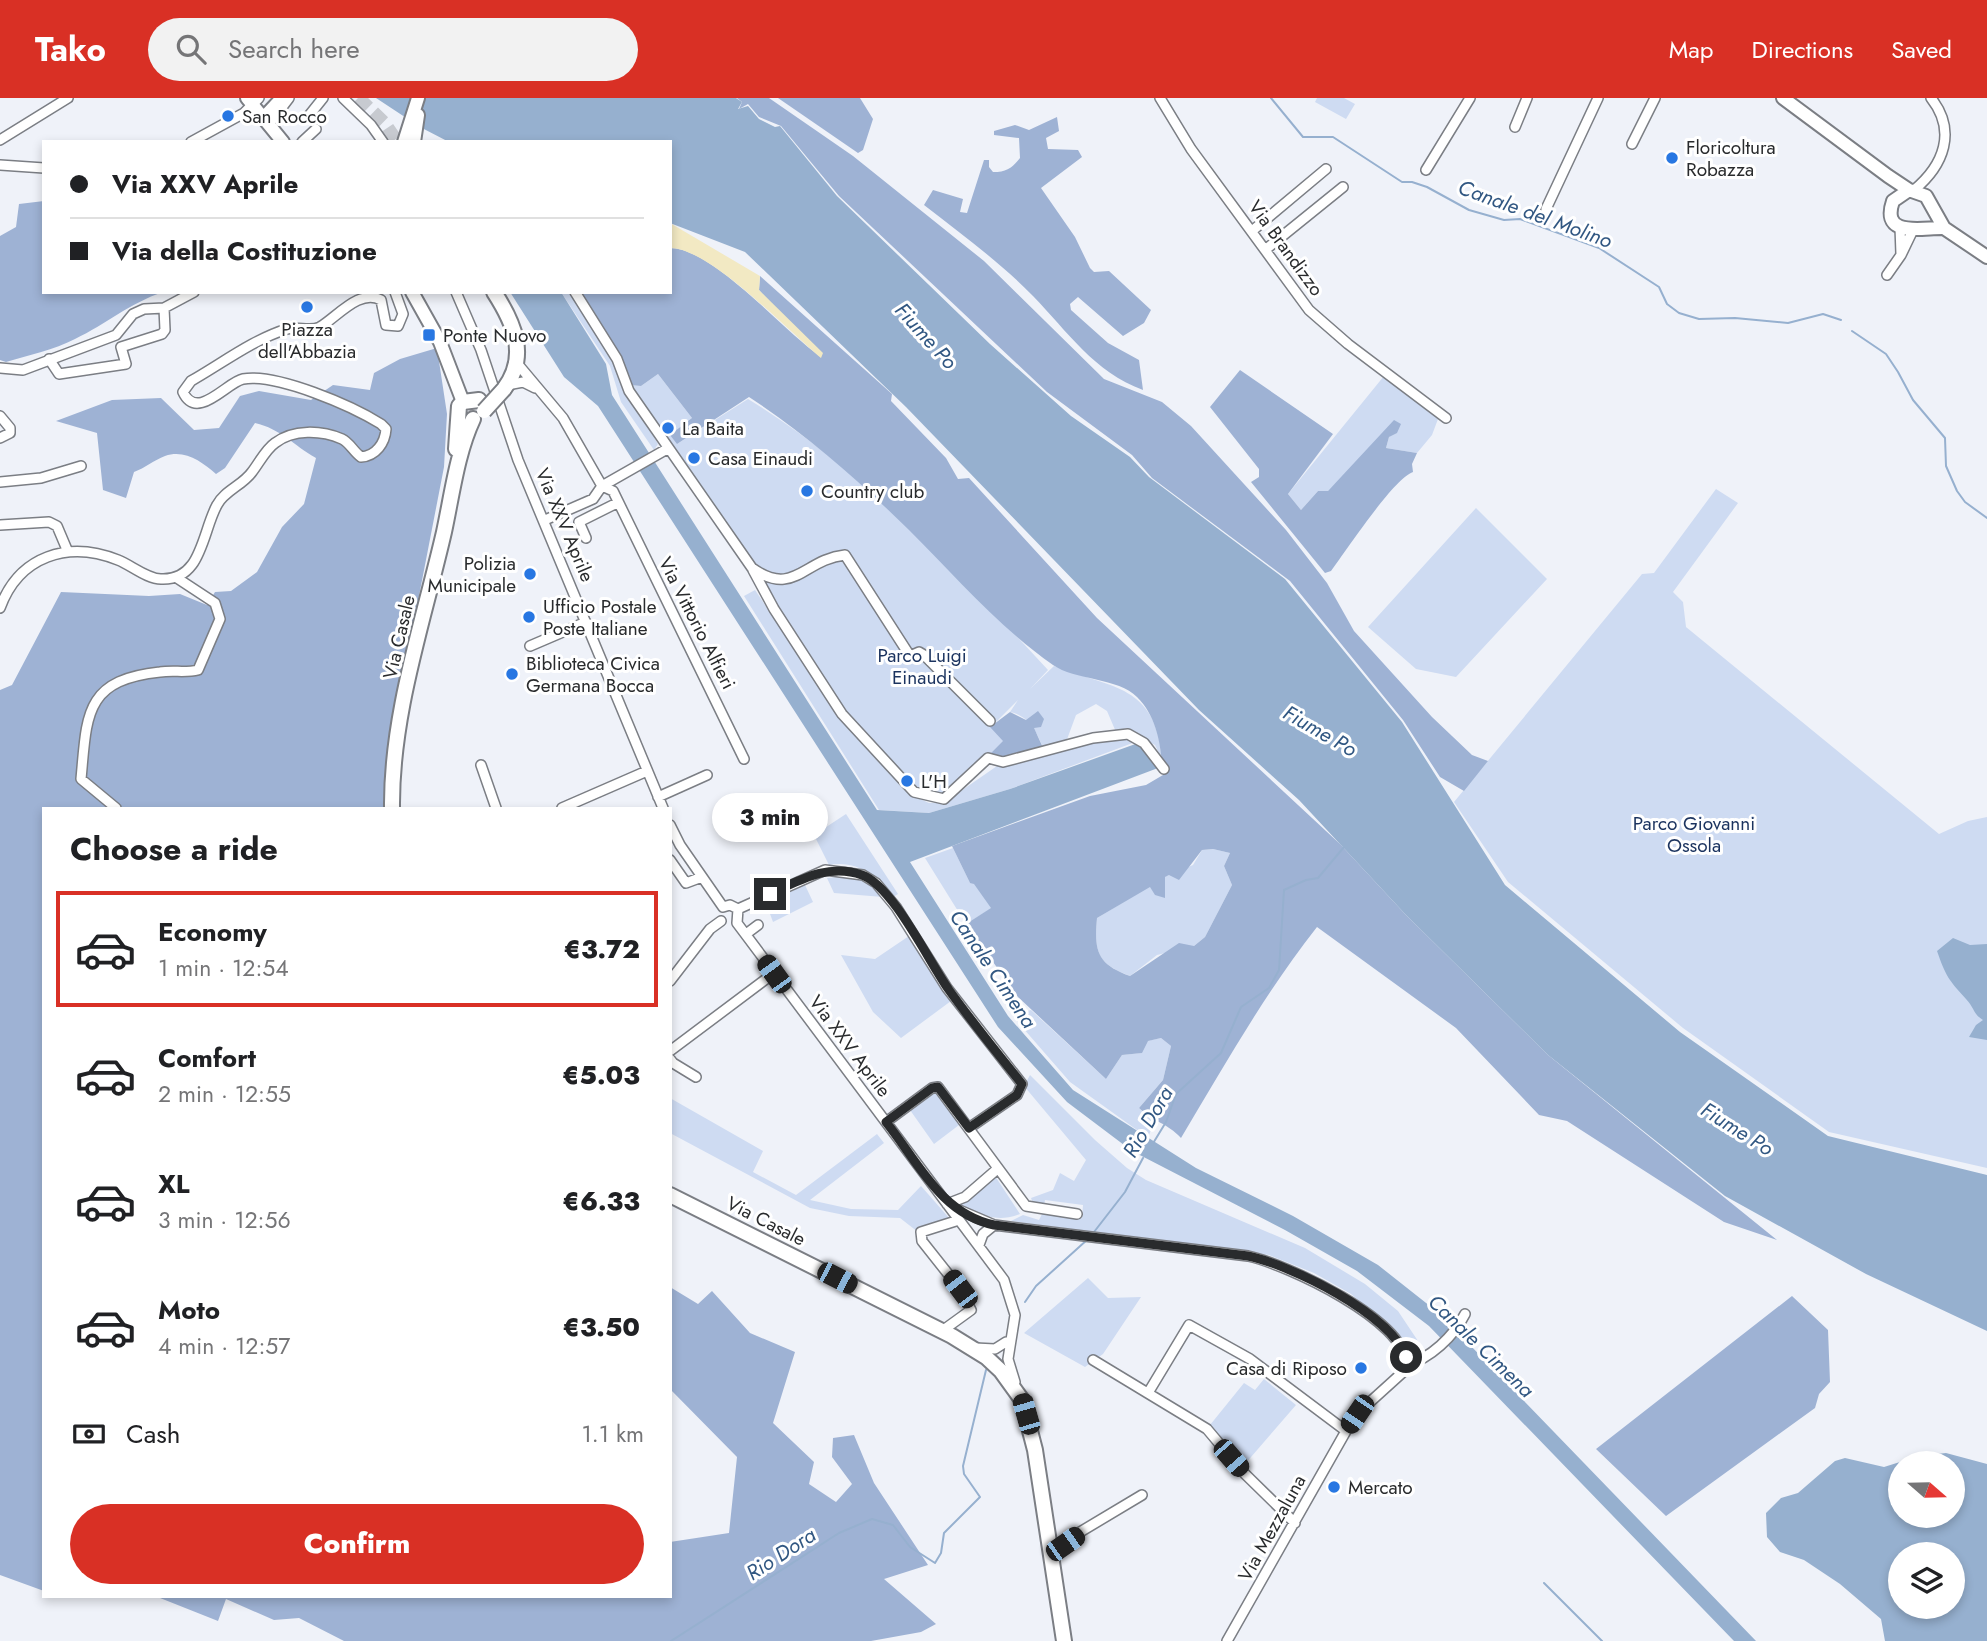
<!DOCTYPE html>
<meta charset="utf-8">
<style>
:root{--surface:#fff;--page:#f2f2f2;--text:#202124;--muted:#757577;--line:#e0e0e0;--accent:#d93025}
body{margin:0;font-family:Jost,sans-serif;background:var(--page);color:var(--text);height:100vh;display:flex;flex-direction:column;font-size:26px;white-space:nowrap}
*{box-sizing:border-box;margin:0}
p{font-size:23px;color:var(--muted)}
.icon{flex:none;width:38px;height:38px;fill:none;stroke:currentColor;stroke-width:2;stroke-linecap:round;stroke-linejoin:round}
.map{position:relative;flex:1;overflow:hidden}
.side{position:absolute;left:42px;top:709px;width:630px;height:791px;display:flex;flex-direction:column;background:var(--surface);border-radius:0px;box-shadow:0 4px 10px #0003}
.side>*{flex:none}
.guide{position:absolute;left:42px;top:42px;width:630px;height:154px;border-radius:0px;box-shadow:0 4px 10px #0003;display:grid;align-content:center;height:154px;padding:0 28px;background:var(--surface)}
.needle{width:46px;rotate:110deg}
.fabs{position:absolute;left:1888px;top:1353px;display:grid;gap:14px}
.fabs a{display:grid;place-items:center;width:77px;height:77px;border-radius:50%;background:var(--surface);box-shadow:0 4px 10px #0003;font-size:35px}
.end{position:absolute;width:32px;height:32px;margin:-16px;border:9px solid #292b2d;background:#fff;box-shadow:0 0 0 4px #fff}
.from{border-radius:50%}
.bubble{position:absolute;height:49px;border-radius:24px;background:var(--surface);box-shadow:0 4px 10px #0003;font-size:23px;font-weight:800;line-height:49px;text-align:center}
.car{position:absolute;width:21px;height:42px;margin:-21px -10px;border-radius:9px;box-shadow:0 0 5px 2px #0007;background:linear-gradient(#222 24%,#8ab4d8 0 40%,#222 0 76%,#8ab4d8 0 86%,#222 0)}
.guide b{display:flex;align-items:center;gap:24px;height:66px;font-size:26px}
.guide b+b{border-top:2px solid var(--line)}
.guide i{width:18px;height:18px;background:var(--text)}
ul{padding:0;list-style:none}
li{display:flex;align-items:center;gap:21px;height:116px;margin:0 14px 10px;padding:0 14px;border:4px solid transparent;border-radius:0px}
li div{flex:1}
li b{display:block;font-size:26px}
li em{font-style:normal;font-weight:800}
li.selected{border-color:var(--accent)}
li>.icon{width:63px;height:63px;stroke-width:1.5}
h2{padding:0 28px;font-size:32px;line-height:84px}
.pay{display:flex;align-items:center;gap:18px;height:77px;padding:0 28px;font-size:26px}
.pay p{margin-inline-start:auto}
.primary-button{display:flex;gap:14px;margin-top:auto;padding:14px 28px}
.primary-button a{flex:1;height:80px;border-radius:42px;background:var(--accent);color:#fff;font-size:28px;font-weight:800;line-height:80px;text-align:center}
header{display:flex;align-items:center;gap:42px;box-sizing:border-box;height:98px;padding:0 35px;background:var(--accent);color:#fff}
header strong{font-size:33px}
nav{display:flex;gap:38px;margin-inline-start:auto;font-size:24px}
.search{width:490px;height:63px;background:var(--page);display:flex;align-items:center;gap:18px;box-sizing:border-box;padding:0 24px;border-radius:38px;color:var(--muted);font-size:26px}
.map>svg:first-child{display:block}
</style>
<header>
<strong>Tako</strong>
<div class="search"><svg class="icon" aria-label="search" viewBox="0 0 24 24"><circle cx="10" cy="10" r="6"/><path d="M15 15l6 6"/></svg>Search here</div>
<nav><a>Map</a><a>Directions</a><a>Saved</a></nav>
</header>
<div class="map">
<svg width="1987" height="1543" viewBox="0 0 1987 1543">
<rect width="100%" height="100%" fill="#eff2f9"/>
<!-- green -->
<path fill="#cedbf2" d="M1317 0H1344L1355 6 1346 21 1315 4Z
M561 194H572L609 251 628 295 658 346 654 352 621 304 610 268Z
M658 276 692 320 677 346 748 301C863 371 957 474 1048 572L1030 591 1054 568C1113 591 1156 586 1162 662L1155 647 1151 645 1145 650 1138 643 1010 691 929 715 879 712 744 498 755 492 848 630 909 696 929 705 945 704 997 668 1116 634 1107 613 1096 606 1076 617 1066 644 1044 652C1037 635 1030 618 1010 614L1018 602 995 625 1004 643 944 699 926 697 910 688 855 626 630 287 641 288Z
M1384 278 1438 321 1432 337 1417 355 1386 350 1389 339 1400 327 1328 393H1318L1301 412 1288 396Z
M1716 391 1738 405 1673 494 1683 504 1686 529 1939 736 1968 723 1987 719V1070L1829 1034 1683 930 1508 784 1454 704 1642 476 1654 475Z
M1476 410 1547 481 1456 579 1416 571 1368 529Z
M846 716 898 796 893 799C876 778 858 762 829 767L814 737Z
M953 750 970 785H974L992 810 966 826 925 760Z
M1213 751 1230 755 1224 768 1232 787 1205 839 1194 848 1157 857 1130 878C1097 866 1094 854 1097 820L1150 788 1165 793 1164 779 1193 767 1202 752Z
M851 778 867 784 883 799 834 795 827 780Z
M805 787 813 804 773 824 766 805Z
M909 838 951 903 901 940 873 914 841 857 875 861Z
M1031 912 1106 981 1122 957 1141 955 1147 943 1161 940 1171 948 1163 982 1139 1010 1154 1024 1149 1037H1144L1070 984 1016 922V916Z
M1030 977 1095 1042 1127 1070 1146 1082 1305 1150 1365 1186 1398 1213 1426 1255 1414 1253 1351 1196 1314 1175 1269 1157 1011 1123 1023 1117 1039 1122 1043 1114 1082 1120 1083 1107 1045 1102 1044 1108 1033 1105 1031 1100 1053 1092 1060 1075 1074 1083 1086 1062 1024 988Z
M934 993 941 995 963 1024 934 1046 910 1012Z
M670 1000 763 1053 753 1074 796 1097 877 1036 884 1045 810 1102 851 1111 898 1112 921 1088 950 1121 918 1134 900 1120 849 1118 810 1110 670 1035Z
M995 1078 1020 1116C996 1125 981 1117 959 1106Z
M1088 1180 1108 1200 1141 1199 1103 1256 1085 1269 1024 1235Z
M1264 1281 1296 1307 1245 1366 1210 1327 1244 1285 1255 1292Z"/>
<!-- forest -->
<path fill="#9eb2d4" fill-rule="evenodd" d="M737 0H769L853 58 984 163 1104 281 1162 304 1191 328 1286 432 1327 485 1354 533 1432 619 1472 657 1488 663 1464 693 1440 679 1403 622 1290 483 1152 380 1132 357 1047 294 839 98 781 28 759 19 748 6 739 11 742 4Z
M778 0H860L873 21 863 52 858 55Z
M1057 19 1059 33 1046 40 1048 51 1078 52 1082 59 1041 90 1075 139 1090 170 1094 174 1109 173 1151 212 1144 225 1123 238 1078 199 1070 206 1071 212 1108 245 1139 262 1143 292C1094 274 1068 234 1033 198 1000 164 961 136 924 107L933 92 963 101 960 114 967 115 984 62H989V69L993 74C1007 74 1012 70 1020 60L1019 40 994 37V33L1015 27 1029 32Z
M44 103V194H163C130 205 106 226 75 241 54 252 29 257 6 264L0 262V138L16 129 19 106Z
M670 150C713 150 784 234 821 259L759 192 760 178 892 296 891 303 946 360 958 381 969 380 1097 520 1340 746 1406 817 1548 957 1777 1142 1724 1124 1567 1023 1539 1017 1456 930 1317 829C1265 895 1224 968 1181 1040 1167 1025 1154 1024 1139 1010L1163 982 1171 948 1161 940 1148 943 1142 955 1122 957 1106 981 1018 899 966 826 991 810 974 786 970 785 952 748 1090 698 1146 687 1163 677C1161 649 1158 620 1137 599 1119 580 1074 582 1053 567 1000 530 954 477 909 432 859 383 807 337 749 299L677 346 670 337 692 320 658 276 641 288 630 287 621 257 576 194H670ZM1213 751 1230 755 1224 768 1232 787 1205 839 1194 848 1179 845 1130 878C1097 866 1094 853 1097 820L1150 789 1155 797 1165 800V779L1169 777 1179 782 1202 752Z
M437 250 447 316 444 369 399 601 388 710H44V1493L0 1477V592L12 587 61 494 149 498 180 496 207 507 215 494 231 493 257 474 282 429 304 406 316 360C293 347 281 331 255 325L225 370 216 376C202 364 185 351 165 358 154 362 145 370 134 374L126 400 103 392 97 335 56 323 112 302 161 300 194 332 219 330 240 298 259 293 311 302 333 287 370 292 374 275 400 261Z
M1240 272 1333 336 1288 396 1301 412 1318 393H1328L1394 322 1401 326 1397 335 1389 339 1386 350 1417 355 1412 366 1413 374C1394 380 1346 453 1331 473L1325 475 1251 384 1259 379V371L1210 309Z
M1038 613 1044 621 1041 629 1034 630 1044 652 1003 663 989 657 1003 643 990 629 1010 614 1026 622Z
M670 1189 698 1206 712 1193 750 1235 795 1254 773 1325 814 1364 809 1386 836 1404 852 1386 832 1359 833 1340 854 1337 874 1385 928 1467 884 1481 936 1526 921 1534 871 1543H344L299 1520 274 1522 226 1501 218 1523 155 1498H670V1444L729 1435 737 1359 670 1291Z
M1792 1198 1828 1232 1830 1284 1819 1296 1815 1310 1666 1418 1596 1351Z"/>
<!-- sand -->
<path fill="#f2e9c3" d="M670 125 760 178 759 192 823 255 821 260C788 233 710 150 670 150Z"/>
<!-- water -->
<path fill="#96b0cf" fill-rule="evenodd" d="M376 0H736L742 4 738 11 748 8 759 21 775 29 780 28 837 98 990 246 1071 318 1130 359 1149 379 1285 481 1402 624 1505 787 1680 934 1828 1038 1987 1077V1233L1866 1176 1725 1098 1548 957 1406 817 1299 702 1199 612 906 309 745 154 670 125V44H449L420 29Z
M510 194H561L606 266 612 297 877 712 929 715 1010 691 1141 644 1158 670 910 764 1008 918 1073 992 1196 1070 1293 1118 1378 1167 1440 1216 1756 1543H1734L1429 1228 1357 1173 1285 1132 1132 1053 1067 1004 998 929 598 308 564 279Z
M1953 840 1970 847 1987 846V942L1969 939 1976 927 1983 922C1973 916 1974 909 1966 901 1949 882 1946 879 1937 853Z
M1946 1355 1987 1366V1543H1885L1881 1521 1840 1486 1804 1462 1780 1454 1767 1439 1766 1415 1781 1400 1798 1395 1835 1363 1845 1360 1884 1369 1919 1358ZM1900 1365H1953V1418H1900ZM1900 1456H1953V1508H1900Z"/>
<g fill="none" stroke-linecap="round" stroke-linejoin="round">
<!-- stream -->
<path stroke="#96b0cf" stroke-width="2" d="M1271 0 1303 39H1333L1402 84H1412L1427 89 1469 112 1504 122 1520 121 1599 150 1659 189 1667 206 1679 215 1699 221 1735 220 1788 225 1823 216 1841 222
M1852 233 1886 256 1898 274 1913 302 1945 340 1946 368 1957 393 1965 404 1987 420
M1152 1047 1166 1024 1176 996 1221 955 1241 909 1269 890 1279 872 1284 792 1306 782 1318 780 1344 749
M1094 1134 1125 1094 1143 1060
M1025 1204 1036 1188 1088 1141
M1544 1485 1602 1543
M671 1543 839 1435 872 1421 893 1427 910 1449 935 1465 941 1455 944 1435 980 1399 964 1376 963 1368 986 1272"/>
<!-- primary-tunnel -->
<path stroke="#c7cad0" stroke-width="14" stroke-dasharray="14 7" stroke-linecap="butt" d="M358 0 384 25 397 44"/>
<defs>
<path id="street" d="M343 0 371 27 383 44
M1160 0 1191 51 1309 212 1348 246 1446 320
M307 20 323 0
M270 25 289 0
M1515 29 1527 0
M0 42 68 0
M191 44 244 15 259 0
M302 44 316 31
M1632 46 1655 0
M0 67 44 70
M1426 72 1470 0
M1914 92C1944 67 1957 33 1931 0
M1546 111 1598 0
M1900 129 1901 156
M1252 133 1326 71
M1265 152 1343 89
M1887 177 1901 157 1913 132
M456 194 481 252 518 362 663 710
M575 194 617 261 629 293 752 470C794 500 804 461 845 457L910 558 919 554 924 557 990 623
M49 261 59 276 126 266 121 249 162 236 165 232 164 210
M516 264 563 320 602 388 613 393 744 661
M0 270 23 272 116 237 133 216 144 211 164 210 194 194
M507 287 523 284 535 290
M0 318 10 330V335L0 340
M0 384 41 380 81 368
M545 422 593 401 602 388 667 351
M0 427 49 424 57 428 68 454
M586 440 579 424 617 405
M753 472 774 511 842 616 914 694 944 701 988 660 1003 664 1093 640 1128 636 1144 645 1164 671
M0 510C19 458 68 442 118 462 131 467 147 481 161 481 202 483 202 434 217 407 224 393 243 387 252 374 259 365 266 351 275 345 293 331 321 332 342 341 349 344 354 354 361 359 376 358 385 345 386 331L381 326C352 308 277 275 243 281 227 284 197 324 183 294L191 283C221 266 254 241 287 231 298 228 310 234 320 229 337 219 360 190 381 202L386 227 398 228 403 216 395 194
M530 548 586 524
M481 667 496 710
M658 699 707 677
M116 710 81 681C87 617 84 582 160 574 173 572 186 575 198 572L220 521 215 505 177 480
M562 710 647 673
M670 727 680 747 723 809
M670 762 686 785 702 779
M723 809 730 807 738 811 737 825
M738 811 825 772 863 777 876 785 896 809 947 890 1022 986 1017 997 969 1030
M737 825 1004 1182 1015 1217 1008 1261 1015 1284
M746 836 758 827
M670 883 710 831 721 823
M670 953 774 875
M670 961 673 965 696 979
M886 1024 932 990 938 989 1026 1108 1077 1116
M947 1106 965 1099 995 1073
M952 1109 994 1127 1248 1158C1286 1166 1408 1223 1406 1267
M979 1147 983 1136 994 1127
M942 1233 971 1212 960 1191 922 1143 921 1134 959 1122
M975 1250 995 1251 1006 1244
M1093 1262 1207 1331 1244 1375 1295 1425
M1406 1267C1430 1261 1454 1238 1465 1216
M1148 1295 1189 1227 1250 1261 1346 1333
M1050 1452 1142 1397
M1227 1543 1346 1333 1360 1313 1402 1275 1406 1267"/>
<path id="secondary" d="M247 0 283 44
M1783 0 1888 78 1909 92 1926 98 1944 130 1987 159
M265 18 282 0
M404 44 418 0
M414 44 418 17
M1909 92 1893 103C1880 141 1924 129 1944 130
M412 194 440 244 463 304"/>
<path id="primary" d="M494 194C514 225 529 258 504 291
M456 351 459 308 463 304 479 302
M392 710C391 617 423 525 444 434 452 397 457 355 473 321
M670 1097 952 1238 986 1259 1001 1273 1022 1302 1035 1352 1064 1543"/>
</defs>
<!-- street casing -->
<use href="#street" stroke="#7b7e84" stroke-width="12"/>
<!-- secondary casing -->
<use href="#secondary" stroke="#7b7e84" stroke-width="16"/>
<!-- primary casing -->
<use href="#primary" stroke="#7b7e84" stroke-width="18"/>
<!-- street -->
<use href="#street" stroke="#fff" stroke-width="9"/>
<!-- secondary -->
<use href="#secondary" stroke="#fff" stroke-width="12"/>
<!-- primary -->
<use href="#primary" stroke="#fff" stroke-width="14"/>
<defs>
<path id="primary-bridge" d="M484 313 504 291"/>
</defs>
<!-- primary-bridge casing -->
<use href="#primary-bridge" stroke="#7b7e84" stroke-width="18" stroke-linecap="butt"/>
<!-- primary-bridge -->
<use href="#primary-bridge" stroke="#fff" stroke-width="14"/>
</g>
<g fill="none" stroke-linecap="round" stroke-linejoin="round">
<!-- route -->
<path stroke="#292b2d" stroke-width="9" d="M770 796C800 782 829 765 862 777 893 788 929 864 949 892 972 924 997 955 1022 986L1017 997 969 1030 938 989 932 990 886 1024C918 1064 941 1116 994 1127L1248 1158C1291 1167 1391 1216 1406 1259"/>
</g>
<!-- markers -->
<g fill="#2877e2" stroke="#fff" stroke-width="2.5">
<circle cx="228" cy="18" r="7"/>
<circle cx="1672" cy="60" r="7"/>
<circle cx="307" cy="209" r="7"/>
<rect x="422" y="230" width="14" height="14" rx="3.5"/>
<circle cx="668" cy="330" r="7"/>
<circle cx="694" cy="360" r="7"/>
<circle cx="807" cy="393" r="7"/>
<circle cx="530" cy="476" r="7"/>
<circle cx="529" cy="519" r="7"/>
<circle cx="512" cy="576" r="7"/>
<circle cx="907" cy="683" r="7"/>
<circle cx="1361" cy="1270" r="7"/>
<circle cx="1334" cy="1389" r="7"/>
</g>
<g text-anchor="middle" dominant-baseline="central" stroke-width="6" stroke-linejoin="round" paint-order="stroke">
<!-- poi labels -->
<g font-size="19" fill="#292b2d" stroke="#fff" text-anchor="start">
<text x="242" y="18">San Rocco</text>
<text x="1686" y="49">Floricoltura<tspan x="1686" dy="22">Robazza</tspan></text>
<text x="307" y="231" text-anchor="middle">Piazza<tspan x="307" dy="22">dell'Abbazia</tspan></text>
<text x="443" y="237">Ponte Nuovo</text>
<text x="682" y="330">La Baita</text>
<text x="708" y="360">Casa Einaudi</text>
<text x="821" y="393">Country club</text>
<text x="516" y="465" text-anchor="end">Polizia<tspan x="516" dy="22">Municipale</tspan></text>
<text x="543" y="508">Ufficio Postale<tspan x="543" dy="22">Poste Italiane</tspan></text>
<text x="526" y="565">Biblioteca Civica<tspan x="526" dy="22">Germana Bocca</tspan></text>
<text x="921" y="683">L'H</text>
<text x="1347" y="1270" text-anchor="end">Casa di Riposo</text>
<text x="1348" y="1389">Mercato</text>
</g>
<!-- street labels -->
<g font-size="19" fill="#292b2d" stroke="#fff">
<text transform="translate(1286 150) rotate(54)">Via Brandizzo</text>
<text transform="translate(565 427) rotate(67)">Via XXV Aprile</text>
<text transform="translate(697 525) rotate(63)">Via Vittorio Alfieri</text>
<text transform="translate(399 539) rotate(-77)">Via Casale</text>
<text transform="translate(850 948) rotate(53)">Via XXV Aprile</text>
<text transform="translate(766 1123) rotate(27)">Via Casale</text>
<text transform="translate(1272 1430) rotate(-61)">Via Mezzaluna</text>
</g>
<!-- park labels -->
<g font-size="19" fill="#1b335f" stroke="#fff">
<text x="922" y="557">Parco Luigi<tspan x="922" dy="22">Einaudi</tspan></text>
<text x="1694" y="725">Parco Giovanni<tspan x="1694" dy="22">Ossola</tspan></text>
</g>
<!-- water labels -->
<g font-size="21" font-style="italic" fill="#315782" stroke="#fff">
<text transform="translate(1535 116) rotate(20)">Canale del Molino</text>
<text transform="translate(926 238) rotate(48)">Fiume Po</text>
<text transform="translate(1320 633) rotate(30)">Fiume Po</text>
<text transform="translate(993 871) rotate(56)">Canale Cimena</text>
<text transform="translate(1148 1024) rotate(-60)">Rio Dora</text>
<text transform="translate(1737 1031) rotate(32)">Fiume Po</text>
<text transform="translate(1481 1248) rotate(44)">Canale Cimena</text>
<text transform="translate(781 1456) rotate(-33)">Rio Dora</text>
</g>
</g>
</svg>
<div class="fabs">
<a><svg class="needle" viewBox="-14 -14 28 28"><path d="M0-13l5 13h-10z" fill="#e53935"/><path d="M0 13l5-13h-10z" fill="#757577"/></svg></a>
<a><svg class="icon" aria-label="layers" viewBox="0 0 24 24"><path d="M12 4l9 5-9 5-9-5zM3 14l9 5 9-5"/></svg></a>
</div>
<i class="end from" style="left:1406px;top:1259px"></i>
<i class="end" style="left:770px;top:796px"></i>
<div class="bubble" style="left:712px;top:695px;width:116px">3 min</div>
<i class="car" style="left:774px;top:876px;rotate:324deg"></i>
<i class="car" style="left:837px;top:1180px;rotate:117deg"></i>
<i class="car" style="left:960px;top:1191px;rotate:323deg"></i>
<i class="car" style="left:1026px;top:1316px;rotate:344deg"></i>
<i class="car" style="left:1357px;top:1316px;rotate:214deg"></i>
<i class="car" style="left:1231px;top:1360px;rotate:139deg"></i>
<i class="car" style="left:1065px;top:1446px;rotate:55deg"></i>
<div class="guide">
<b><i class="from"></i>Via XXV Aprile</b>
<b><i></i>Via della Costituzione</b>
</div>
<section class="side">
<h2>Choose a ride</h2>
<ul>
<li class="selected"><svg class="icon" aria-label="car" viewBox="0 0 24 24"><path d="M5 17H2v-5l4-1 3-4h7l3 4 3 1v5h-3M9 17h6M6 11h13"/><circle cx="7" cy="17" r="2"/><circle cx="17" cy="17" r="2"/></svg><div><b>Economy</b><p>1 min · 12:54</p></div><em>€3.72</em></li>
<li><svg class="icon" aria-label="car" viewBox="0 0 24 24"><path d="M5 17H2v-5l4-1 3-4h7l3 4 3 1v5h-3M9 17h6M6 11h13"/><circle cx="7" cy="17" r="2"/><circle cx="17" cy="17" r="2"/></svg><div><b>Comfort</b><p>2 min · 12:55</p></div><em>€5.03</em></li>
<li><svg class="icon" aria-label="car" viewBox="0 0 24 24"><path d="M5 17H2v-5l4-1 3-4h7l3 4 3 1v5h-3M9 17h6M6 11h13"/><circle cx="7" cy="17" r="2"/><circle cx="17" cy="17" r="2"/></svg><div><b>XL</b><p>3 min · 12:56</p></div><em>€6.33</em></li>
<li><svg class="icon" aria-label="car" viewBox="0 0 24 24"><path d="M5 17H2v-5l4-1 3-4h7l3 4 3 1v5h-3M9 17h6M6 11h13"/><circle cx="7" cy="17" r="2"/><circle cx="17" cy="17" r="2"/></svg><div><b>Moto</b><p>4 min · 12:57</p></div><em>€3.50</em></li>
</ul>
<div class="pay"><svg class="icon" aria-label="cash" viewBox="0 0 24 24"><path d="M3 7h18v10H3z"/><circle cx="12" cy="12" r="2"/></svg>Cash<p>1.1 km</p></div>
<div class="primary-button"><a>Confirm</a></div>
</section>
</div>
